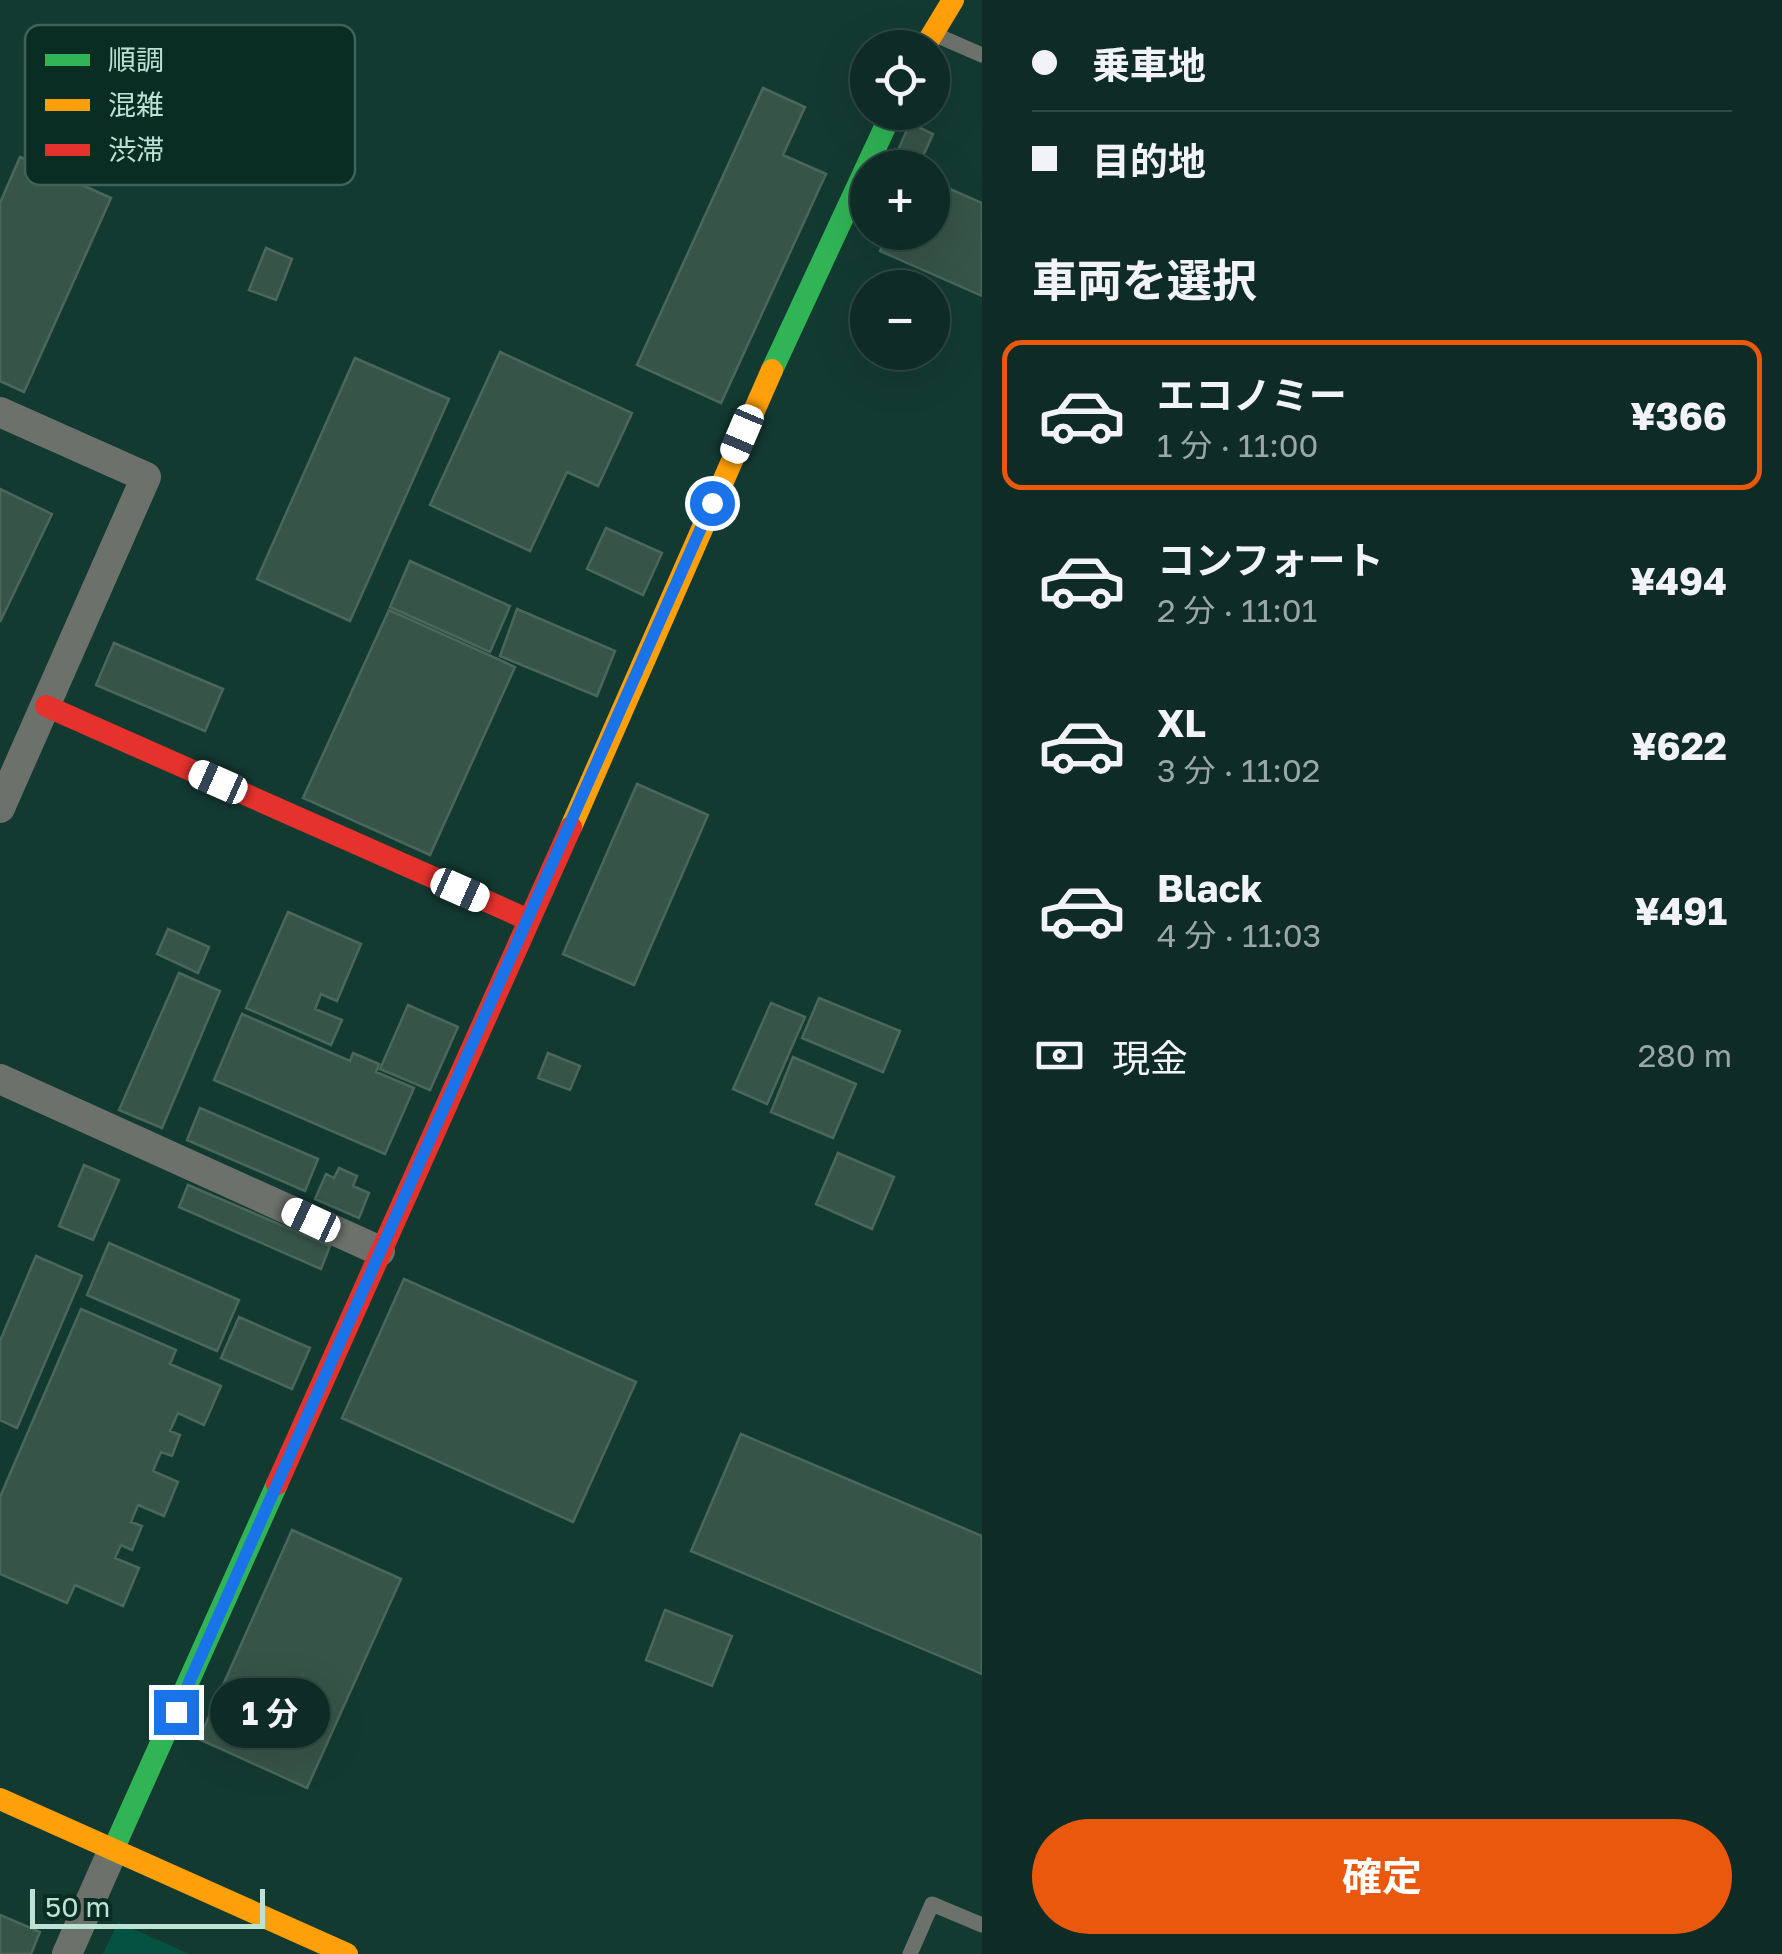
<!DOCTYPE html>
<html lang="ja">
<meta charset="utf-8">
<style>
:root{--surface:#0e2c25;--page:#1c3832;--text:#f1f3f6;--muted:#9ba7a7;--line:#2e4842;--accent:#ea580c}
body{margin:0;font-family:"Golos Text","Noto Sans JP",sans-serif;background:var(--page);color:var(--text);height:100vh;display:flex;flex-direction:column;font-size:38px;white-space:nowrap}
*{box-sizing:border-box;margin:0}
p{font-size:32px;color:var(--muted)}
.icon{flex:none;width:55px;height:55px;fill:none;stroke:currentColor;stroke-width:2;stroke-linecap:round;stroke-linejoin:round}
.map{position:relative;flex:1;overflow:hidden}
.side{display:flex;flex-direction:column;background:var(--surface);width:800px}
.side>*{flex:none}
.top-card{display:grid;align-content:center;height:220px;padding:0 50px;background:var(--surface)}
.tools{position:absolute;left:850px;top:30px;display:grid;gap:20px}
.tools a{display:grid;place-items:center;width:100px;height:100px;border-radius:50%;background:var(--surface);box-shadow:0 10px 40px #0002,0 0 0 2px var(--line);font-size:50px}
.scale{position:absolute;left:30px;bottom:25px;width:235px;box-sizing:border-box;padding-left:10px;border:5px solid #bce2d4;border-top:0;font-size:28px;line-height:35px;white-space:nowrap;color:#bce2d4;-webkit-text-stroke:8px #092c23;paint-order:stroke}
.end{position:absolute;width:45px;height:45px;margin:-22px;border:12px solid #1a73e8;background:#fff;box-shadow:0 0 0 5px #fff}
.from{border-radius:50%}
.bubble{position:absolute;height:70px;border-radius:35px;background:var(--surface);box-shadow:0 10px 40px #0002,0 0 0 2px var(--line);font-size:32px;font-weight:700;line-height:70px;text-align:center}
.car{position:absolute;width:30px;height:60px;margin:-30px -15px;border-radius:12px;box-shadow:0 0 8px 2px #0007;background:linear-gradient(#fff 24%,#345 0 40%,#fff 0 76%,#345 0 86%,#fff 0)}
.top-card b{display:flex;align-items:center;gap:35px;height:95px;font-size:38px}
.top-card b+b{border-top:2px solid var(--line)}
.top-card i{width:25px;height:25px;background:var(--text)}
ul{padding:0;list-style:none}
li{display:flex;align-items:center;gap:30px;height:150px;margin:0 20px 15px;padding:0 30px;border:5px solid transparent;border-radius:20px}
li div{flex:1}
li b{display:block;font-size:38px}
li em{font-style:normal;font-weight:700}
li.on{border-color:var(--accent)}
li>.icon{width:90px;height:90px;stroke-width:1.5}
h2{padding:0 50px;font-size:45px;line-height:120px}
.pay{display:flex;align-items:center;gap:25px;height:110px;padding:0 50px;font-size:38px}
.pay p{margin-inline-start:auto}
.cta{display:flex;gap:20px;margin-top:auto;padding:20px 50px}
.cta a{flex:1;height:115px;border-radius:60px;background:var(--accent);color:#fff;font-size:40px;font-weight:700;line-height:115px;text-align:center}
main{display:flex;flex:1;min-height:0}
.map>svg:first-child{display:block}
</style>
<main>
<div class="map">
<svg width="982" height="1954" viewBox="0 0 982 1954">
<rect width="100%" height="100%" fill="#133a31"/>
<!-- built -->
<path fill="#045241" d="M118 1922 189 1954H103Z"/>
<!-- building -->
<path fill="#375448" stroke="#4b675b" stroke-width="2.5" d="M763 88 805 107 783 155 826 174 721 403 637 365Z
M910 123 933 134 918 167 895 157Z
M20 157 111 198 24 392 0 381V203Z
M932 181 982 203V296L880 251 888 232H932Z
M266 248 292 259 276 300 249 290Z
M500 352 632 413 598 486 567 472 530 551 430 505Z
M355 358 449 399 350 621 257 579Z
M0 489 52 514 0 622Z
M606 528 662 553 643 595 587 569Z
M410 561 510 606 490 652 390 607Z
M517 609 615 651 597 696 500 656Z
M389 610 515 667 430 855 303 798Z
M114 643 223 689 205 731 96 685Z
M637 784 708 815 634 985 563 954Z
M288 912 361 944 337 1001 321 994 315 1009 342 1020 331 1045 246 1008Z
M168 929 209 947 198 973 157 954Z
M179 973 220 991 162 1128 119 1110Z
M819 998 900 1031 883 1072 802 1038Z
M771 1003 805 1017 767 1104 733 1089Z
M408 1005 458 1027 430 1090 380 1069Z
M242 1014 350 1061 353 1053 379 1064 376 1072 414 1088 385 1154 214 1080Z
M548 1053 580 1066 570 1090 538 1078Z
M793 1057 856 1084 833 1138 771 1112Z
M200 1108 318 1159 305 1191 187 1140Z
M838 1153 894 1177 872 1229 816 1204Z
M84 1165 119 1180 93 1240 59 1226Z
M339 1168 357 1176 353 1186 369 1193 359 1218 315 1199 326 1174 334 1178Z
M188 1185 330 1246 321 1269 179 1207Z
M109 1243 239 1300 217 1351 87 1295Z
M36 1256 82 1276 17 1428 0 1420V1341Z
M404 1279 636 1382 573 1522 342 1418Z
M81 1309 176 1350 170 1364 221 1386 204 1425 178 1413 170 1431 180 1435 172 1456 161 1452 153 1471 178 1482 164 1516 138 1505 131 1522 142 1526 132 1550 121 1545 115 1558 139 1568 123 1606 75 1585 67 1603 0 1574V1497Z
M239 1317 310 1348 292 1389 221 1358Z
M741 1434 982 1536V1674L691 1551Z
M292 1530 401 1579 307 1788 199 1739Z
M665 1610 732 1636 712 1686 646 1660Z
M0 1915 40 1932 31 1954H0Z"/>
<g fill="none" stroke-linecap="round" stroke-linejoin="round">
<!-- lane -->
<path stroke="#6d716b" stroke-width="15" d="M936 35 982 55
M910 1954 932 1904 982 1925"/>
<!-- street -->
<path stroke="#6d716b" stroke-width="30" d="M0 412 146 477 0 808
M0 1079 380 1251
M67 1954 113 1850"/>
<!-- fast -->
<path stroke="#30b455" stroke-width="22" d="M772 370 892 112
M113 1850 277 1484"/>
<!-- slow -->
<path stroke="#ff9f0a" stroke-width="22" d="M924 48 953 0
M571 827 772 370
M0 1799 347 1954"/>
<!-- jam -->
<path stroke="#e5322d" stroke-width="22" d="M46 706 529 920
M277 1484 571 827"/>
</g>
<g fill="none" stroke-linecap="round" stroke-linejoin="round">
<!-- route -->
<path stroke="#1a73e8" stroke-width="12" d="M176 1712 712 503"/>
</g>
<!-- legend -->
<rect x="25" y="25" width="330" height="160" rx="15" fill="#092c23" stroke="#3f6358" stroke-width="2.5"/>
<rect x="45" y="54" width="45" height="12" fill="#30b455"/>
<rect x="45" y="99" width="45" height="12" fill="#ff9f0a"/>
<rect x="45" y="144" width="45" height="12" fill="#e5322d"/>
<g font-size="28" fill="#bce2d4">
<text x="108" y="70">順調</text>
<text x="108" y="115">混雑</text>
<text x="108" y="160">渋滞</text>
</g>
</svg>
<div class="tools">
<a><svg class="icon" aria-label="locate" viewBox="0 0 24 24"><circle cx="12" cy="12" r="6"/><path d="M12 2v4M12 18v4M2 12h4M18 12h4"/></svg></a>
<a>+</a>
<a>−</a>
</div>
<div class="scale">50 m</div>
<i class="end from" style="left:712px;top:503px"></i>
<i class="end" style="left:176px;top:1712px"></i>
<div class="bubble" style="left:210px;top:1678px;width:120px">1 分</div>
<i class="car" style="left:742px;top:434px;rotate:203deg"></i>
<i class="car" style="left:218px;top:782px;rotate:294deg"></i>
<i class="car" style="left:460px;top:890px;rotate:114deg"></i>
<i class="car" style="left:311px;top:1220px;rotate:295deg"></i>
</div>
<section class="side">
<div class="top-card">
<b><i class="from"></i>乗車地</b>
<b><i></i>目的地</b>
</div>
<h2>車両を選択</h2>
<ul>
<li class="on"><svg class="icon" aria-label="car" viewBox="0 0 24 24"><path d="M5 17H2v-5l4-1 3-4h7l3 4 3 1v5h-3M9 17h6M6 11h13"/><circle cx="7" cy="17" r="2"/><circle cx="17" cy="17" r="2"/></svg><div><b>エコノミー</b><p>1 分 · 11:00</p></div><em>¥366</em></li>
<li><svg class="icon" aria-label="car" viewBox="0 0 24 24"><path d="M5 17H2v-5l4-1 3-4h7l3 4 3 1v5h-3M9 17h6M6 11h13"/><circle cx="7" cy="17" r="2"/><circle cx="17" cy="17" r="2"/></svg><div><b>コンフォート</b><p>2 分 · 11:01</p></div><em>¥494</em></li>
<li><svg class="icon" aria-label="car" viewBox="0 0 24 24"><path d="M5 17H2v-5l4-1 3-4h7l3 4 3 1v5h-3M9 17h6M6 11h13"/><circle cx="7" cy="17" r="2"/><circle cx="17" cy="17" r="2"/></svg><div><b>XL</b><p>3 分 · 11:02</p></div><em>¥622</em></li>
<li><svg class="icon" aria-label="car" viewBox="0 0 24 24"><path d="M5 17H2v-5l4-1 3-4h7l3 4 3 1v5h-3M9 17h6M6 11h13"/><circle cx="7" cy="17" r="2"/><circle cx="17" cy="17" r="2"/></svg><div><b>Black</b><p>4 分 · 11:03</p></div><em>¥491</em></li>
</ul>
<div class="pay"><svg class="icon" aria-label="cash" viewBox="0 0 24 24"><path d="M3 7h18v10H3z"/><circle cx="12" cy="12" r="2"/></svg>現金<p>280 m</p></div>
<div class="cta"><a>確定</a></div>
</section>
</main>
